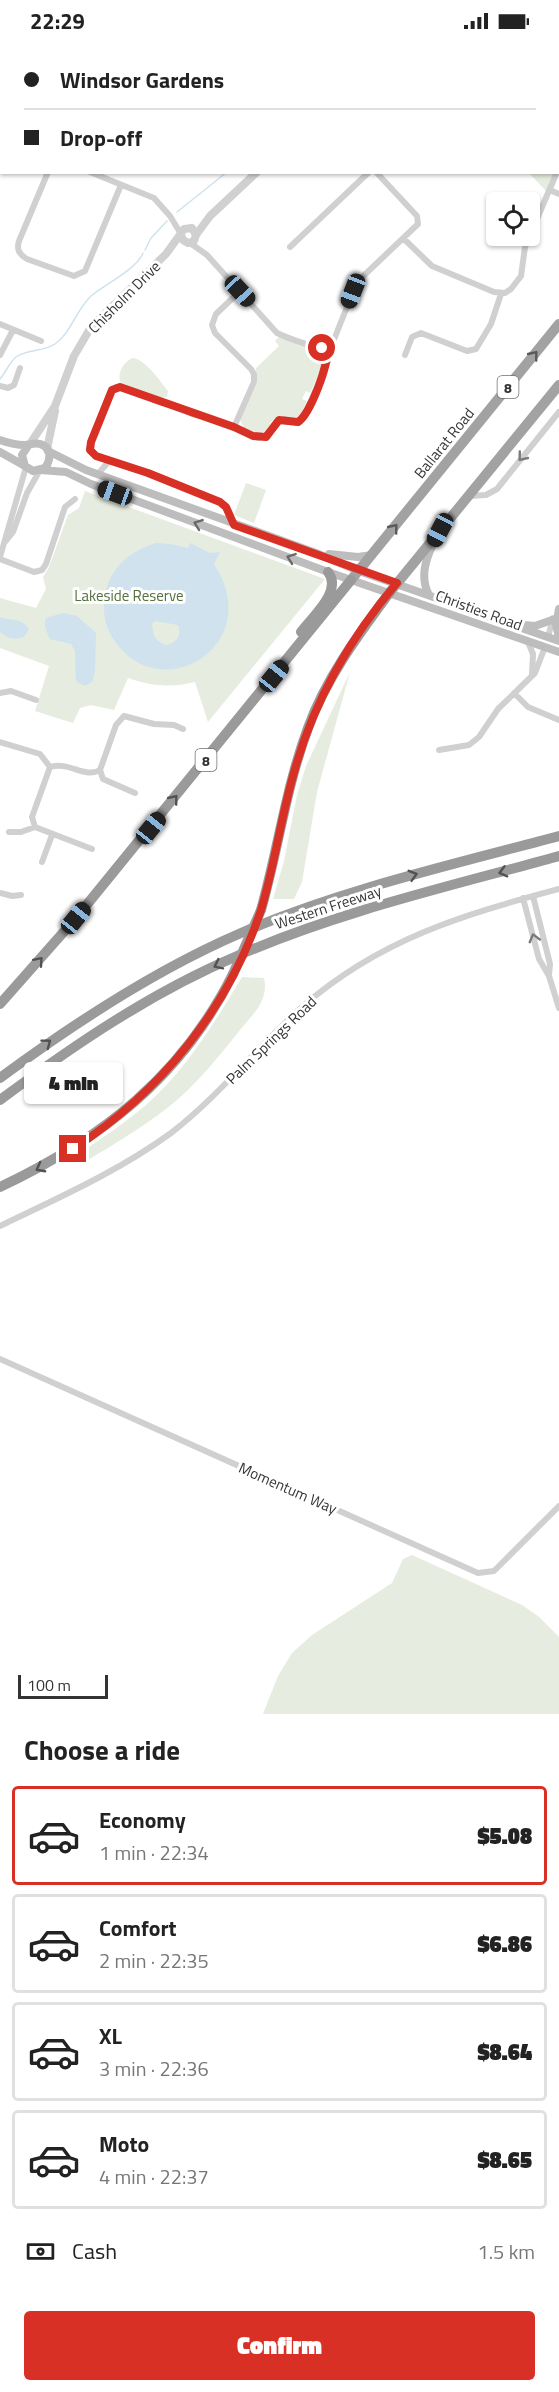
<!DOCTYPE html>
<meta charset="utf-8">
<style>
:root{--surface:#fff;--page:#f2f2f2;--text:#222;--muted:#767676;--line:#e0e0e0;--accent:#d93025}
body{margin:0;font-family:"Titillium Web",sans-serif;background:var(--page);color:var(--text);height:100vh;display:flex;flex-direction:column;font-size:22px;white-space:nowrap}
*{box-sizing:border-box;margin:0}
p{font-size:20px;color:var(--muted)}
.icon{flex:none;width:33px;height:33px;fill:none;stroke:currentColor;stroke-width:2;stroke-linecap:round;stroke-linejoin:round}
.map{position:relative;height:1672px;overflow:hidden}
.panel{display:flex;flex-direction:column;background:var(--surface);flex:1}
.panel>*{flex:none}
.top-card{position:absolute;left:0px;top:0px;width:560px;height:132px;box-shadow:0 2px 4px #0004;display:grid;align-content:center;height:132px;padding:0 24px;background:var(--surface)}
.tools{position:absolute;left:486px;top:150px;display:grid;gap:12px}
.tools a{display:grid;place-items:center;width:54px;height:54px;border-radius:6px;background:var(--surface);box-shadow:0 2px 4px #0004;font-size:30px}
.scale{position:absolute;left:18px;bottom:15px;width:90px;box-sizing:border-box;padding-left:6px;border:3px solid #333;border-top:0;font-size:16px;line-height:21px;white-space:nowrap;color:#333;-webkit-text-stroke:4px #fff;paint-order:stroke}
.end{position:absolute;width:27px;height:27px;margin:-14px;border:8px solid #d93025;background:#fff;box-shadow:0 0 0 3px #fff}
.from{border-radius:50%}
.bubble{position:absolute;height:42px;border-radius:6px;background:var(--surface);box-shadow:0 2px 4px #0004;font-size:20px;font-weight:800;line-height:42px;text-align:center}
.car{position:absolute;width:18px;height:36px;margin:-18px -9px;border-radius:8px;box-shadow:0 0 4px 2px #0007;background:linear-gradient(#222 24%,#8ab4d8 0 40%,#222 0 76%,#8ab4d8 0 86%,#222 0)}
.top-card b{display:flex;align-items:center;gap:21px;height:57px;font-size:22px}
.top-card b+b{border-top:2px solid var(--line)}
.top-card i{width:15px;height:15px;background:var(--text)}
ul{padding:0;list-style:none}
li{display:flex;align-items:center;gap:18px;height:99px;margin:0 12px 9px;padding:0 12px;border:3px solid var(--line);border-radius:6px}
li div{flex:1}
li b{display:block;font-size:22px}
li em{font-style:normal;font-weight:800}
li.selected{border-color:var(--accent)}
li>.icon{width:54px;height:54px;stroke-width:1.5}
h2{padding:0 24px;font-size:27px;line-height:72px}
.pay{display:flex;align-items:center;gap:15px;height:66px;padding:0 24px;font-size:22px}
.pay p{margin-inline-start:auto}
.button{display:flex;gap:12px;margin-top:auto;padding:12px 24px}
.button a{flex:1;height:69px;border-radius:6px;background:var(--accent);color:#fff;font-size:24px;font-weight:800;line-height:69px;text-align:center}
.status{display:flex;justify-content:space-between;align-items:center;height:42px;padding:0 30px;background:var(--surface);direction:ltr}
.status svg{height:16px;fill:currentColor}
.map>svg:first-child{display:block}
</style>
<div class="status"><b>22:29</b><svg viewBox="0 0 49 12"><path d="M0 12V9h3v3zM5 12V6h3v6zM10 12V3h3v9zM15 12V0h3v12zM26 1h20v11H26zM47 4h2v5h-2z"/></svg></div>
<div class="map">
<svg width="559" height="1672" viewBox="0 0 559 1672">
<rect width="100%" height="100%" fill="#fff"/>
<!-- green -->
<path fill="#e6ecdf" d="M311 0H453L309 2Z
M529 131H554L546 149Z
M279 295 320 309 323 311 325 318 310 351 306 349 302 357 307 359 300 374C282 381 280 362 266 389L259 392 244 386 240 378 257 341 256 326 279 304 275 299Z
M133 316C146 318 160 339 168 349L167 355 160 356 121 341C116 332 124 319 133 316Z
M246 441 266 448 254 481 234 473Z
M85 449 325 537 208 680 195 640C170 646 151 644 128 636L114 668 91 663 80 666 73 681 35 669 49 624 0 606V556L36 566 46 547 43 535 49 525 68 473 79 466Z
M350 630 317 750 302 840 294 857H273L284 819 297 753 306 724Z
M242 935 264 936C269 958 254 971 240 988 224 1008 207 1029 189 1047 158 1077 119 1099 83 1121L67 1119C94 1102 121 1084 146 1063 186 1028 215 980 242 935Z
M412 1513 522 1563 538 1574 559 1595V1672H263L278 1634 292 1611 312 1593 392 1541 403 1517Z"/>
<!-- water -->
<path fill="#cfe2ee" fill-rule="evenodd" d="M156 501 170 502 188 506 190 501 210 511 220 510 214 522C267 604 160 667 114 598 104 584 102 567 106 550 111 524 132 508 156 501ZM155 579 178 583C182 593 177 601 166 603 155 599 153 594 152 582Z
M63 571 77 574 96 591 95 629 92 640 85 644 76 639 75 609 71 602 50 597C47 590 43 584 46 576Z
M0 575C12 579 21 575 29 587L24 595C14 598 8 597 0 590Z"/>
<g fill="none" stroke-linecap="round" stroke-linejoin="round">
<!-- stream -->
<path stroke="#cfe2ee" stroke-width="1.5" d="M371 0 374 2
M341 2 343 0
M177 170 227 130
M145 208 151 196 167 179
M0 337C6 330 9 321 16 315 27 307 43 310 55 302 71 291 76 268 91 254 104 243 138 226 143 211"/>
<!-- minor -->
<path stroke="#d0d0d0" stroke-width="6" d="M7 0 10 2
M152 0 155 2
M101 2V0
M226 2V0
M305 2 307 0
M534 2V0
M0 55 2 50
M558 93 559 94
M48 130 19 199C16 208 20 213 27 217L74 234 85 229 121 143
M90 130 154 156 170 174 181 192
M550 148 559 152
M404 197 432 224 494 250 505 251 511 247 521 234 525 205 557 130
M190 201 207 213 277 291C285 295 317 307 325 306 330 305 330 304 333 300L357 240 418 182 417 174 376 130
M290 205 369 130
M0 282 41 299
M0 313 13 288
M405 313 412 295 421 291 467 309 476 307 491 282 501 252
M0 344 8 346 14 343 20 326
M234 385 254 340V332L251 327 215 291 212 283 216 272 240 249
M109 419 94 413 89 406 110 351 116 345 125 346 159 360 176 364 192 372 210 376 258 396 267 394 278 379 284 377 296 381 304 375 328 319 327 306
M98 432 109 419 148 431 220 460 227 467 234 483
M469 454 486 453 497 447 559 370
M5 500 13 490 27 451 40 428
M0 515 26 425
M0 517 34 530 42 528 46 522 65 465 75 457
M548 595 553 576
M528 600 533 612 532 632
M0 651 11 649 36 658
M514 651 528 665 559 678
M0 700 40 712 50 725C70 719 84 737 100 728L116 683 124 674 154 682 174 683 183 687
M439 708 469 703 479 695 498 667 535 631 545 605
M50 725 32 775 35 785 92 807
M100 728 103 737 135 751
M9 790H21L35 785
M42 820 52 793
M0 851 12 854 21 853
M533 854 550 922 549 933
M523 856 539 917 549 934 559 966
M0 1184C58 1156 119 1129 171 1091 219 1054 257 1005 302 965 380 897 462 873 559 847
M0 1317 478 1531 494 1529 559 1464"/>
<!-- tertiary -->
<path stroke="#d0d0d0" stroke-width="8" d="M256 0 257 2
M196 193 210 174 257 130
M30 402 55 364 74 314 91 285 166 212 184 187 192 186 196 193 194 199 188 201 183 198 181 193
M47 407 55 369"/>
<!-- secondary -->
<path stroke="#bdbdbd" stroke-width="8" d="M0 398C8 401 16 403 25 403 30 403 34 400 40 402 52 405 51 418 45 426L33 429 25 424 22 413 28 404
M48 409 86 428 316 511 359 529 559 599
M0 410 25 424
M41 428 66 430 91 442 328 530 559 610
M329 512 358 515 372 513
M429 553C420 536 425 519 433 502
M559 567 556 583 559 595
M524 583 535 584 552 578"/>
<!-- trunk -->
<path stroke="#a2a2a2" stroke-width="10" d="M351 538 559 282
M390 550 559 343"/>
<!-- motorway -->
<path stroke="#9a9a9a" stroke-width="10" d="M301 590C312 575 343 549 328 530
M261 868C278 808 286 745 308 686 326 636 359 592 390 550
M0 962 76 876 351 538
M0 1036C73 982 157 927 241 891 340 848 455 822 559 794
M0 1058C74 1003 152 950 237 914 340 869 451 844 559 814
M0 1145C102 1097 182 1034 233 932"/>
<!-- motorway-bridge -->
<path stroke="#9a9a9a" stroke-width="10" d="M233 932 261 868"/>
</g>
<!-- one-way arrows -->
<defs><path id="oneway-chevron" d="M-2-3.5L2.5 0L-2 3.5" fill="none" stroke-width="1.6" stroke-linecap="round" stroke-linejoin="round" transform="scale(1.5)"/></defs>
<g stroke="#5a5a5a">
<use href="#oneway-chevron" transform="translate(534 313) rotate(-51)"/>
<use href="#oneway-chevron" transform="translate(394 486) rotate(-51)"/>
</g>
<g stroke="#7a7a7a">
<use href="#oneway-chevron" transform="translate(522 415) rotate(129)"/>
<use href="#oneway-chevron" transform="translate(534 896) rotate(-105)"/>
</g>
<g stroke="#6a6a6a">
<use href="#oneway-chevron" transform="translate(198 482) rotate(-160)"/>
<use href="#oneway-chevron" transform="translate(291 516) rotate(-160)"/>
</g>
<g stroke="#525252">
<use href="#oneway-chevron" transform="translate(174 757) rotate(-51)"/>
<use href="#oneway-chevron" transform="translate(503 830) rotate(165)"/>
<use href="#oneway-chevron" transform="translate(413 833) rotate(-16)"/>
<use href="#oneway-chevron" transform="translate(39 919) rotate(-49)"/>
<use href="#oneway-chevron" transform="translate(218 923) rotate(154)"/>
<use href="#oneway-chevron" transform="translate(47 1001) rotate(-37)"/>
<use href="#oneway-chevron" transform="translate(40 1126) rotate(152)"/>
</g>
<g fill="none" stroke-linecap="round" stroke-linejoin="round">
<!-- route -->
<path stroke="#d93025" stroke-width="8" d="M73 1107C160 1050 228 968 261 868 275 822 281 774 295 727 314 659 351 594 397 541L234 483 226 465 220 460 148 431 96 414 90 408 91 400 112 348 120 345 234 385 253 394 266 395 279 378 298 380C310 373 330 320 327 306H322"/>
</g>
<g text-anchor="middle" dominant-baseline="central" stroke-width="6" stroke-linejoin="round" paint-order="stroke">
<!-- shield labels -->
<g fill="#fff" stroke="#707070" stroke-width="1.5">
<rect x="497.5" y="334" width="21" height="22" rx="4.5"/>
<rect x="195.5" y="707" width="21" height="22" rx="4.5"/>
</g>
<g font-size="14" font-weight="bold" fill="#333">
<text x="508" y="345">8</text>
<text x="206" y="718">8</text>
</g>
<!-- street labels -->
<g font-size="15" fill="#333" stroke="#fff">
<text transform="translate(124 255) rotate(-45)">Chisholm Drive</text>
<text transform="translate(444 401) rotate(-51)">Ballarat Road</text>
<text transform="translate(479 568) rotate(20)">Christies Road</text>
<text transform="translate(328 865) rotate(-18)">Western Freeway</text>
<text transform="translate(271 998) rotate(-44)">Palm Springs Road</text>
<text transform="translate(288 1446) rotate(24)">Momentum Way</text>
</g>
<!-- park labels -->
<g font-size="15" fill="#56703f" stroke="#fff">
<text x="129" y="553">Lakeside Reserve</text>
</g>
</g>
</svg>
<div class="tools">
<a><svg class="icon" aria-label="locate" viewBox="0 0 24 24"><circle cx="12" cy="12" r="6"/><path d="M12 2v4M12 18v4M2 12h4M18 12h4"/></svg></a>
</div>
<div class="scale">100 m</div>
<i class="end from" style="left:322px;top:306px"></i>
<i class="end" style="left:73px;top:1107px"></i>
<div class="bubble" style="left:24px;top:1020px;width:99px">4 min</div>
<i class="car" style="left:240px;top:249px;rotate:137deg"></i>
<i class="car" style="left:353px;top:249px;rotate:201deg"></i>
<i class="car" style="left:115px;top:451px;rotate:290deg"></i>
<i class="car" style="left:440px;top:488px;rotate:208deg"></i>
<i class="car" style="left:274px;top:634px;rotate:39deg"></i>
<i class="car" style="left:151px;top:786px;rotate:39deg"></i>
<i class="car" style="left:76px;top:876px;rotate:39deg"></i>
<div class="top-card">
<b><i class="from"></i>Windsor Gardens</b>
<b><i></i>Drop-off</b>
</div>
</div>
<section class="panel">
<h2>Choose a ride</h2>
<ul>
<li class="selected"><svg class="icon" aria-label="car" viewBox="0 0 24 24"><path d="M5 17H2v-5l4-1 3-4h7l3 4 3 1v5h-3M9 17h6M6 11h13"/><circle cx="7" cy="17" r="2"/><circle cx="17" cy="17" r="2"/></svg><div><b>Economy</b><p>1 min · 22:34</p></div><em>$5.08</em></li>
<li><svg class="icon" aria-label="car" viewBox="0 0 24 24"><path d="M5 17H2v-5l4-1 3-4h7l3 4 3 1v5h-3M9 17h6M6 11h13"/><circle cx="7" cy="17" r="2"/><circle cx="17" cy="17" r="2"/></svg><div><b>Comfort</b><p>2 min · 22:35</p></div><em>$6.86</em></li>
<li><svg class="icon" aria-label="car" viewBox="0 0 24 24"><path d="M5 17H2v-5l4-1 3-4h7l3 4 3 1v5h-3M9 17h6M6 11h13"/><circle cx="7" cy="17" r="2"/><circle cx="17" cy="17" r="2"/></svg><div><b>XL</b><p>3 min · 22:36</p></div><em>$8.64</em></li>
<li><svg class="icon" aria-label="car" viewBox="0 0 24 24"><path d="M5 17H2v-5l4-1 3-4h7l3 4 3 1v5h-3M9 17h6M6 11h13"/><circle cx="7" cy="17" r="2"/><circle cx="17" cy="17" r="2"/></svg><div><b>Moto</b><p>4 min · 22:37</p></div><em>$8.65</em></li>
</ul>
<div class="pay"><svg class="icon" aria-label="cash" viewBox="0 0 24 24"><path d="M3 7h18v10H3z"/><circle cx="12" cy="12" r="2"/></svg>Cash<p>1.5 km</p></div>
<div class="button"><a>Confirm</a></div>
</section>
